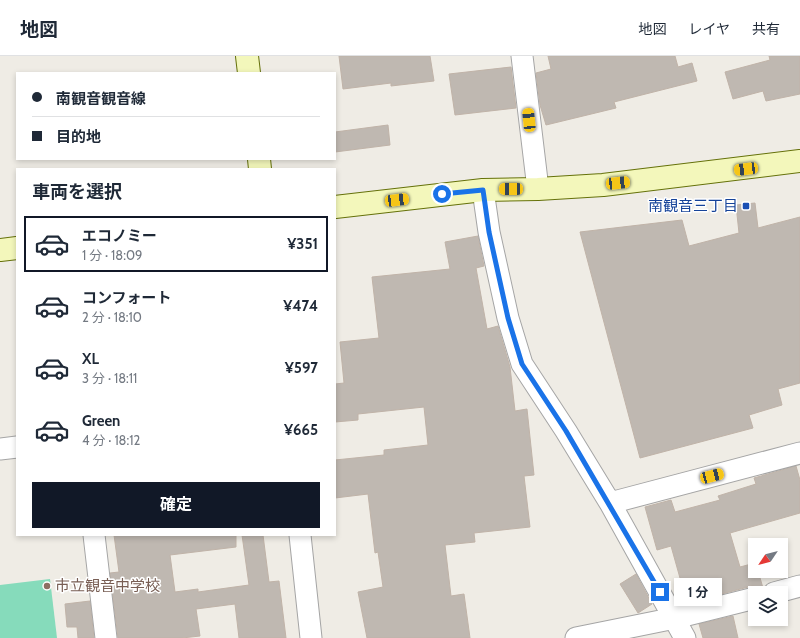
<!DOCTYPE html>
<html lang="ja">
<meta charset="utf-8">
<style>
:root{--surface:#fff;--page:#f2f2f3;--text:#1f2937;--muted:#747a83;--line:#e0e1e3;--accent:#111827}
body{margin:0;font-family:Cabin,"Noto Sans JP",sans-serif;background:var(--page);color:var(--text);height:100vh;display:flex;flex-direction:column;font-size:15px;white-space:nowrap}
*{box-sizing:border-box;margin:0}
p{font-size:13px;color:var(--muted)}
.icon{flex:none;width:22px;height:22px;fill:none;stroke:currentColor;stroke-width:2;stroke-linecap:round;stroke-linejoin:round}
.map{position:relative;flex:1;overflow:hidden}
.details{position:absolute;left:16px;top:112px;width:320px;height:368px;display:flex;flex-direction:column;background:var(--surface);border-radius:0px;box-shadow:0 2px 6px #0003}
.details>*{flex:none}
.banner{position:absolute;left:16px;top:16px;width:320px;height:88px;border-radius:0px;box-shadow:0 2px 6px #0003;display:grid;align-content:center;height:88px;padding:0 16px;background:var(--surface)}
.needle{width:26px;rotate:235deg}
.controls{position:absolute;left:748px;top:482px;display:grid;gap:8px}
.controls a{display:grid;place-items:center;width:40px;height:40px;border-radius:0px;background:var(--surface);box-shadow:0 2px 6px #0003;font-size:20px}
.end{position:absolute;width:18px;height:18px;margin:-9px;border:5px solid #1a73e8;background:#fff;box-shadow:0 0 0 2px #fff}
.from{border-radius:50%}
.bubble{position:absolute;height:28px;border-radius:0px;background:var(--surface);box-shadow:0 2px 6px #0003;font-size:13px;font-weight:700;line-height:28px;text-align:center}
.car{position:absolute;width:12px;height:24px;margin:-12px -6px;border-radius:5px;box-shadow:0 0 3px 1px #0007;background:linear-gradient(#f5c518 24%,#345 0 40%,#f5c518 0 76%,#345 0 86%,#f5c518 0)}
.banner b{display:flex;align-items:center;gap:14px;height:38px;font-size:15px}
.banner b+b{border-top:1px solid var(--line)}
.banner i{width:10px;height:10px;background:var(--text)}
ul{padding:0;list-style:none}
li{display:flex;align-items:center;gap:12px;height:56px;margin:0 8px 6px;padding:0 8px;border:2px solid transparent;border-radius:0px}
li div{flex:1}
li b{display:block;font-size:15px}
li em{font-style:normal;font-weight:700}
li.on{border-color:var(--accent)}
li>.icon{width:36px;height:36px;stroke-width:1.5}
h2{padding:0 16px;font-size:18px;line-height:48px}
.button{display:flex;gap:8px;margin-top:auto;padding:8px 16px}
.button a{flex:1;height:46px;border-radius:0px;background:var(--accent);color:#fff;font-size:16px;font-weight:700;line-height:46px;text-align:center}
header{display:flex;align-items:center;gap:24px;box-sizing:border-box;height:56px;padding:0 20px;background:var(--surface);border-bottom:1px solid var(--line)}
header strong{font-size:19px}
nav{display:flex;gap:22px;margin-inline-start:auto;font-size:14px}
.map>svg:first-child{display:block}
</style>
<header>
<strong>地図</strong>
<nav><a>地図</a><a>レイヤ</a><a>共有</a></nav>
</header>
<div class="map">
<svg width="800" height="582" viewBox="0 0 800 582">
<rect width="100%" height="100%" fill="#efece5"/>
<!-- pitch -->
<path fill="#86dbbb" d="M50 523 57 582H0V529Z"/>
<!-- building -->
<path fill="#bfb8b1" stroke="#c0b3a8" d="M339 0H430L434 25 391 30V27L343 33Z
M548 0H675L678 11 692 7 697 25 614 46 616 52 546 69 540 49 536 17 551 13Z
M769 0H800V38L766 45 763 35 733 43 725 16 770 4Z
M511 11 516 52 455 59 449 18Z
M388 69 390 89 335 96V76Z
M755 147 758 172 800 161V327L778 333 782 349 749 359 753 372 640 402 580 176 682 164 689 190 739 177 736 149Z
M478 180 484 210 476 212 487 273 498 270 510 311 515 355 527 353 534 419 524 420 530 471 474 477 475 486 445 489 451 540 464 538 470 582H367L358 536 383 531 378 496 375 497 368 438 335 442V404L384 399V394L428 389 424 351 358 358V364L335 366V328L344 327 340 286 379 282 372 221 450 213 445 186Z
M796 410 800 424V457L730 477 740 511 755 507V515H758L763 532 752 530 687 547 671 490 657 494 645 451 671 444 675 456 720 444 718 440 756 428 754 422Z
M114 479H236V491L170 499 175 536 198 533V536L249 529 242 479H263L269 526 279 525 286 582H239L235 548 196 553 200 580 182 582H118L110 517 119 516Z
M636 518 652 548 638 557 620 528Z
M90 545 94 582H78L77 571H67L65 548Z
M733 560 738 582H703L699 568Z"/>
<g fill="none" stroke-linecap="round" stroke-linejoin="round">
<defs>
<path id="street" d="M522 0 538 133
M483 134 489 176 508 262 522 308 566 375 610 447 685 582
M0 393 17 391
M610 447 800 397
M94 479 106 582
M300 479 311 582
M774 537 800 530
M576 582 675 562 755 542"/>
<path id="secondary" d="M247 0 249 17
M259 103 260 113
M335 151 483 134 538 133 603 129 800 105
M0 194 17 192"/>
</defs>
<!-- street casing -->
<use href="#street" stroke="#a5a5a5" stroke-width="23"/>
<!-- secondary casing -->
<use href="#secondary" stroke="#65710a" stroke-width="24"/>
<!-- street -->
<use href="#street" stroke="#fff" stroke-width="21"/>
<!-- secondary -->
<use href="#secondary" stroke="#f3f7bb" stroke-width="22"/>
</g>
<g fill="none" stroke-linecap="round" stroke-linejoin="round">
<!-- route -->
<path stroke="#1a73e8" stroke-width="5" d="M442 138 483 134 489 176 508 262 522 308 566 375 660 536"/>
</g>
<!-- markers -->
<rect fill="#1a4fb4" stroke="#fff" stroke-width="1.5" x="742" y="146" width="8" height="8" rx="2"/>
<circle fill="#8d6e63" stroke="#fff" stroke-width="1.5" cx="47" cy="530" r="4"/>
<g text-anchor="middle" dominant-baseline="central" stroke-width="3" stroke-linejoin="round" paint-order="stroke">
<!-- transit labels -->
<g font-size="15" fill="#164399" stroke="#fff" text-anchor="end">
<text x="738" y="150">南観音三丁目</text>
</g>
<!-- education labels -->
<g font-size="15" fill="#785e54" stroke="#fff" text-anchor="start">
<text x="55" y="530">市立観音中学校</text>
</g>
</g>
</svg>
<div class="controls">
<a><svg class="needle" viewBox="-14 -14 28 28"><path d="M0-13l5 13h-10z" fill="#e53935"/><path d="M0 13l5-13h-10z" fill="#747a83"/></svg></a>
<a><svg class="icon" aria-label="layers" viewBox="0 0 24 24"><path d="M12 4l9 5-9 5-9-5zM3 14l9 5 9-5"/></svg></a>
</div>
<i class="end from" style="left:442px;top:138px"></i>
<i class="end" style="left:660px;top:536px"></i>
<div class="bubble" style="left:674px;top:522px;width:48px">1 分</div>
<i class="car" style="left:529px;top:64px;rotate:354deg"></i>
<i class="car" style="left:746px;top:113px;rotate:263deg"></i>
<i class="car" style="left:618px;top:127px;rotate:84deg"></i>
<i class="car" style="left:511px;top:133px;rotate:270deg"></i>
<i class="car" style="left:397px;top:144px;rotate:83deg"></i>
<i class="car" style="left:712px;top:420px;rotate:75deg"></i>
<div class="banner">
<b><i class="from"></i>南観音観音線</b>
<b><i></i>目的地</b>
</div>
<section class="details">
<h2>車両を選択</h2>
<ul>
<li class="on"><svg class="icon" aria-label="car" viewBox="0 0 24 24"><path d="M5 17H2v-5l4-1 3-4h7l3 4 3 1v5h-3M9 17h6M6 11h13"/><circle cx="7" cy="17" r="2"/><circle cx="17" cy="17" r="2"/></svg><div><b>エコノミー</b><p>1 分 · 18:09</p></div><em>¥351</em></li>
<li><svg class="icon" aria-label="car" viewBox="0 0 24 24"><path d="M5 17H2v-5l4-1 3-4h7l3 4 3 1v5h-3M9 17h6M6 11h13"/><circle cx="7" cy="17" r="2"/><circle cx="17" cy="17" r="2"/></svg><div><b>コンフォート</b><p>2 分 · 18:10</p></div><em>¥474</em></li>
<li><svg class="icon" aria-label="car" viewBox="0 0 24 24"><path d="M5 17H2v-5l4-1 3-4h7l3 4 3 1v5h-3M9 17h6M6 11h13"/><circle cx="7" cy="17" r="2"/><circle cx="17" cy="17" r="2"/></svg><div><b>XL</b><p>3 分 · 18:11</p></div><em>¥597</em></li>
<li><svg class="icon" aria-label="car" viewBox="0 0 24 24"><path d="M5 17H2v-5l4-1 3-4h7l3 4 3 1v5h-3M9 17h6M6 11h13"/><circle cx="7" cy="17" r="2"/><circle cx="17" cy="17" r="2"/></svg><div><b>Green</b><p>4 分 · 18:12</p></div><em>¥665</em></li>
</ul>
<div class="button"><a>確定</a></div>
</section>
</div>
